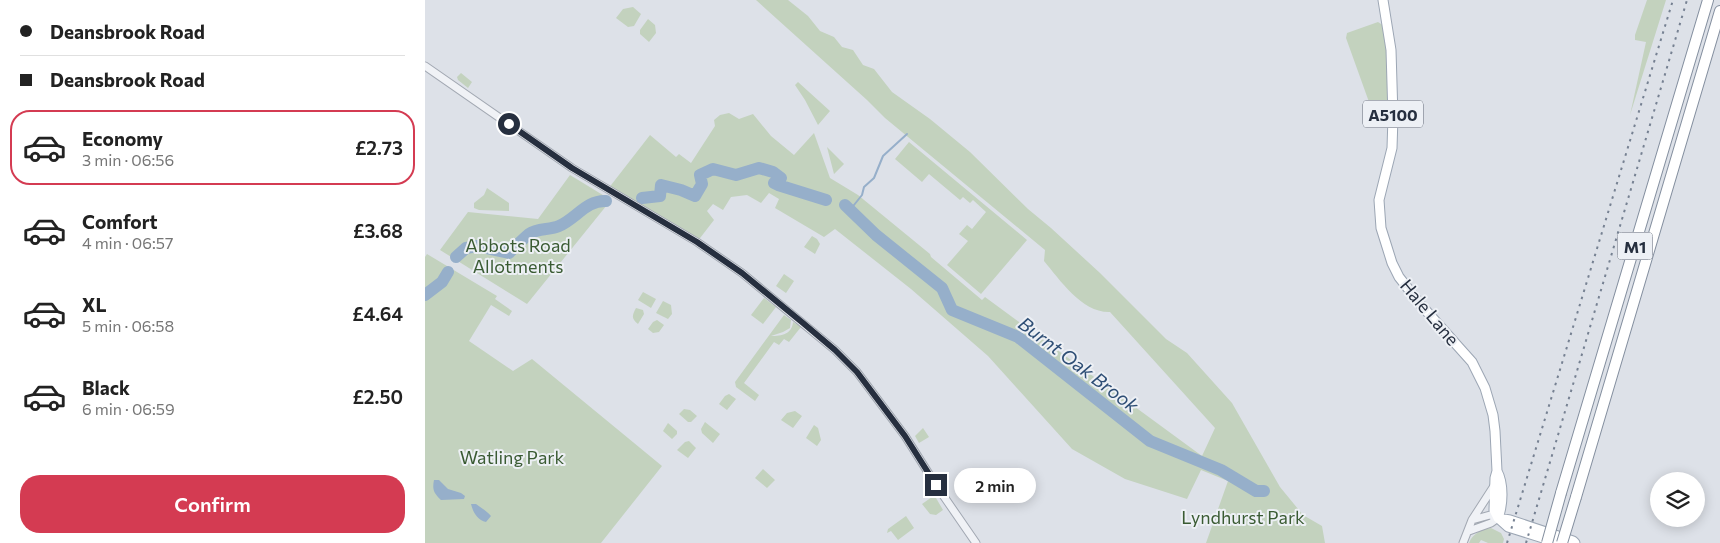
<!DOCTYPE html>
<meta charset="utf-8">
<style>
:root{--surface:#fff;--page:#f2f2f2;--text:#222;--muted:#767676;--line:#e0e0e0;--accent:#d43b52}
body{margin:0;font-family:Commissioner,sans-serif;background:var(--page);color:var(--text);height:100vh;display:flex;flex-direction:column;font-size:19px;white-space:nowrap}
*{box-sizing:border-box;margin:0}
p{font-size:16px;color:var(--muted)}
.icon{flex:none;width:28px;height:28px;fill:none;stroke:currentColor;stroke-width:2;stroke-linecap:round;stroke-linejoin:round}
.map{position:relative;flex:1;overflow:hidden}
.sheet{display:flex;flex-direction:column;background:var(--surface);width:425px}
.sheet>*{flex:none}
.banner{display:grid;align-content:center;height:110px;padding:0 20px;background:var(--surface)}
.tools{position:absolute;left:1225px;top:472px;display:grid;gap:10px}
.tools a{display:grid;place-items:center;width:55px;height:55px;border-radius:50%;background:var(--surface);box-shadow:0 2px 12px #0003;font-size:25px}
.end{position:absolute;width:22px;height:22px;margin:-11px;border:6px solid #262f3f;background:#fff;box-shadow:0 0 0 2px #fff}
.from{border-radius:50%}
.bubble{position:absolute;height:35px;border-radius:18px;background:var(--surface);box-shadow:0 2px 12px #0003;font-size:16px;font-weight:600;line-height:35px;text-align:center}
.banner b{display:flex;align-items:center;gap:18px;height:48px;font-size:19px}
.banner b+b{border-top:1px solid var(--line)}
.banner i{width:12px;height:12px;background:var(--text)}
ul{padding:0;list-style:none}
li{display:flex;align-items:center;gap:15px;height:75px;margin:0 10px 8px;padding:0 10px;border:2px solid transparent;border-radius:20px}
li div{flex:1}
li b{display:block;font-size:19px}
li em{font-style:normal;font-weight:600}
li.current{border-color:var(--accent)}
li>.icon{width:45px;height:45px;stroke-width:1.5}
.primary-button{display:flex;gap:10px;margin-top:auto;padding:10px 20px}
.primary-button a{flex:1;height:58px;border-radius:20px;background:var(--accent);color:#fff;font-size:20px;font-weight:600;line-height:58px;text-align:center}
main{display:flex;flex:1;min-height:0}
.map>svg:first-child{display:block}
</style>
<main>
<section class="sheet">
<div class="banner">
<b><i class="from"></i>Deansbrook Road</b>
<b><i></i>Deansbrook Road</b>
</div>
<ul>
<li class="current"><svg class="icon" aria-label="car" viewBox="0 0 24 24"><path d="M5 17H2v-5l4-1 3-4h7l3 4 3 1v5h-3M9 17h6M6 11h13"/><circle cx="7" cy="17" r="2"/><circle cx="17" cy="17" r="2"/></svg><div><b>Economy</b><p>3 min · 06:56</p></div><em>£2.73</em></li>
<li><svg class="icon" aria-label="car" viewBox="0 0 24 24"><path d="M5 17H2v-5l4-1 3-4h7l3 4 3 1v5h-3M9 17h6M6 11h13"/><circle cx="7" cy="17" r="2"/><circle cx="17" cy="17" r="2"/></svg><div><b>Comfort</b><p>4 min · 06:57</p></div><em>£3.68</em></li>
<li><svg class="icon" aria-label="car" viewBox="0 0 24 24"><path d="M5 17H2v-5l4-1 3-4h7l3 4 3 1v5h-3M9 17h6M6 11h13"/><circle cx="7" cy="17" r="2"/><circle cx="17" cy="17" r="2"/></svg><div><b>XL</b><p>5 min · 06:58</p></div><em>£4.64</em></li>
<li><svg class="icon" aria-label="car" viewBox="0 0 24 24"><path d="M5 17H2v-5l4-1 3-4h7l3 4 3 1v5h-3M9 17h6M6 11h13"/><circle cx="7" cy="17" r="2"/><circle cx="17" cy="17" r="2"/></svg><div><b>Black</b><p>6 min · 06:59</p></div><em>£2.50</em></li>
</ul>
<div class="primary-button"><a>Confirm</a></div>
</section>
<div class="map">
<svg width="1295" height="543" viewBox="0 0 1295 543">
<rect width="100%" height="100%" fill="#dde1e8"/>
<!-- green -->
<path fill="#c3d2be" d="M331 0H363L383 16 395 31 409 37 417 47 428 50 438 65 449 69 467 92 505 119 545 152 603 209 626 228 675 273 741 339 762 353 807 403 855 487 878 515 897 526 900 543H781L803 481 776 470 762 499 700 479 647 449 563 356 486 289 410 229 399 237 350 208 354 199 344 193 336 203 322 195 306 197 298 210 288 204 282 211 289 220 272 242 183 189 225 135 251 157 254 154 266 163 290 126 289 120 295 115 304 113 314 119 328 114 346 136 369 155 389 133 405 178 433 195 505 254 506 257 557 300 560 297 777 456 790 428 685 312C657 313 635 280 619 261L620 250 460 118 442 100Z
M1222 0H1241L1205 115 1221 42 1210 40V35Z
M208 7 216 14 209 26 203 27 191 18 198 9Z
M223 19 230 25 231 33 224 42 215 34V30Z
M953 22 959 26 962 54V111L949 108 944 102 921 38 922 33Z
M36 73 47 82 43 88 33 80 32 77Z
M373 82 405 111 393 125 380 100 370 85Z
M484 142 602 240 556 294 522 265 543 241 534 234 542 225 547 229 561 212 548 200 545 203 538 197 535 200 504 174 497 182 470 159Z
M402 147 419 164 409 174Z
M145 175 186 200 102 304 15 250 43 212 113 219Z
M62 188 84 203V211L54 210 49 208V203L59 195Z
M387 236 392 239 395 244 390 254 379 247Z
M2 254 72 296 70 299 87 311 84 316 66 305 44 341 88 371 107 359 237 466 176 543H0V257Z
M359 274 369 281 361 293 351 286Z
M218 292 231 299 226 308 213 300Z
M339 298 351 307 338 324 326 315Z
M238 301 246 305 247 314 243 319 231 313Z
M211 308 218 310 219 314 213 324C206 318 207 316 211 308Z
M359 315 366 320 365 328 358 332 346 336C357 336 367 334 368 322L376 327 364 342 359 339 354 345 349 342 319 383 334 395 330 401 311 387 310 382Z
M232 320 239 325 234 332 228 333 223 329 228 322Z
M304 394 311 399 302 410 294 404 300 396Z
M259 409 265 410 272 416 266 422H263L254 414Z
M370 411 377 416 368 428 356 420 362 413Z
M280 422 295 434 288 443 277 433 276 429Z
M243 423 252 431V434L247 439 238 431Z
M389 425 393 428 396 440 392 446 381 438Z
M498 428 504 437 494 443 490 436Z
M264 441 271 448 263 458 252 450 260 442Z
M338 469 350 480 342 488 330 478Z
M507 497 511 498 518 510 511 515 505 514 497 504Z
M481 516 489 528 473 540 466 531 462 533 463 529Z
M1066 528 1076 533 1079 539 1078 543H1063L1056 540 1054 543H1044C1048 533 1056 530 1066 528Z"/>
<!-- water -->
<path fill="#96afca" d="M9 480H14L23 489 36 493 40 496 39 499 16 500C9 493 7 490 9 480Z
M46 504H51C56 508 62 511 66 516L61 522C52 520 48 512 46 504Z"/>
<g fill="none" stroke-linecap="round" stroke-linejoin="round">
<!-- stream -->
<path stroke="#96afca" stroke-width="2" d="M425 210 437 195 439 187 449 178 458 156 482 134"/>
<!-- river -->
<path stroke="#96afca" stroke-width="12" d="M217 198 235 196 236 185 256 190 270 196 277 184 275 175 288 169 311 175 334 168 348 172 356 178 349 183 353 185 401 200
M420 205 451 235 517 288 527 310 593 337 725 441 796 470 831 491H839
M31 257 41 248 52 246 84 253C90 247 97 240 104 234 112 228 125 230 134 226 151 219 161 200 181 201
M0 295 17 282 23 272"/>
<defs>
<path id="tertiary" d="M0 66 147 168 272 242 317 273 410 350 432 372 480 436 511 485 551 543
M1047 520 1069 486
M1038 543 1047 520 1065 515 1073 518 1066 523 1044 531"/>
<path id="primary" d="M958 0 966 50 968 117 967 148 954 200 956 228 962 247 967 263 974 277 996 305 1047 362 1060 388 1068 415 1070 431 1072 471 1070 478 1069 510 1073 518 1083 527 1134 543
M1072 471C1079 484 1078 505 1073 518
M1073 518 1085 520 1148 541 1150 543"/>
<path id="motorway" d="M1136 493 1283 0
M1151 497 1295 11"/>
</defs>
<!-- tertiary casing -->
<use href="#tertiary" stroke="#a2a8b2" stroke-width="9"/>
<!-- primary casing -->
<use href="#primary" stroke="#9ca6b4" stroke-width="11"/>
<!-- motorway casing -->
<use href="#motorway" stroke="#848f9f" stroke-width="12"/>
<!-- tertiary -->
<use href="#tertiary" stroke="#f0f2f6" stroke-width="7"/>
<!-- primary -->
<use href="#primary" stroke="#fff" stroke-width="9"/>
<!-- motorway -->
<use href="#motorway" stroke="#fff" stroke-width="10"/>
<!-- rail -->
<path stroke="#768192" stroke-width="2" stroke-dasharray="2.5 5" stroke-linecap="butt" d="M1082 543 1248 0
M1101 543 1262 0"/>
<defs>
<path id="motorway-bridge" d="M1122 543 1136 493
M1137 543 1151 497"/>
</defs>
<!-- motorway-bridge casing -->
<use href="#motorway-bridge" stroke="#848f9f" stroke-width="12" stroke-linecap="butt"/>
<!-- motorway-bridge -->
<use href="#motorway-bridge" stroke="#fff" stroke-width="10"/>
</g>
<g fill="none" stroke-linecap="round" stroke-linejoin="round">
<!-- route -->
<path stroke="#262f3f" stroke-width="6" d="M84 124 147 168 272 242 317 273 378 323 410 350 432 372 480 436 511 485"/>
</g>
<g text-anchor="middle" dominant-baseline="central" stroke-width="4" stroke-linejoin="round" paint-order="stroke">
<!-- shield labels -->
<g fill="#edf0f5" stroke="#626976" stroke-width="1">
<rect x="938" y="100.5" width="60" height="27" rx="4"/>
<rect x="1192.5" y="232.5" width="35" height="27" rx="4"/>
</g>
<g font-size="16" font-weight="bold" fill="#262f3f">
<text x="968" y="114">A5100</text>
<text x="1210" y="246">M1</text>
</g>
<!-- park labels -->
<g font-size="18" fill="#3a5b33" stroke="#edf0f5">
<text x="93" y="245">Abbots Road<tspan x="93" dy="21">Allotments</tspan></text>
<text x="87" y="457">Watling Park</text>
<text x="818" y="517">Lyndhurst Park</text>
</g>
<!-- street labels -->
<g font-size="18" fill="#262f3f" stroke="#edf0f5">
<text transform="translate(1005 312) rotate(50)">Hale Lane</text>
</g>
<!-- water labels -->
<g font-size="19" font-style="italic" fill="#2e4e75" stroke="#edf0f5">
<text transform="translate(654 364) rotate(37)">Burnt Oak Brook</text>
</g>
</g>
</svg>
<div class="tools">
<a><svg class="icon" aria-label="layers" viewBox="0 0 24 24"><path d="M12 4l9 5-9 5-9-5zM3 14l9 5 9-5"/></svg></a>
</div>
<i class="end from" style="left:84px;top:124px"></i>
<i class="end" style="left:511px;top:485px"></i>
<div class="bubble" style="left:529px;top:468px;width:82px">2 min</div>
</div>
</main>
